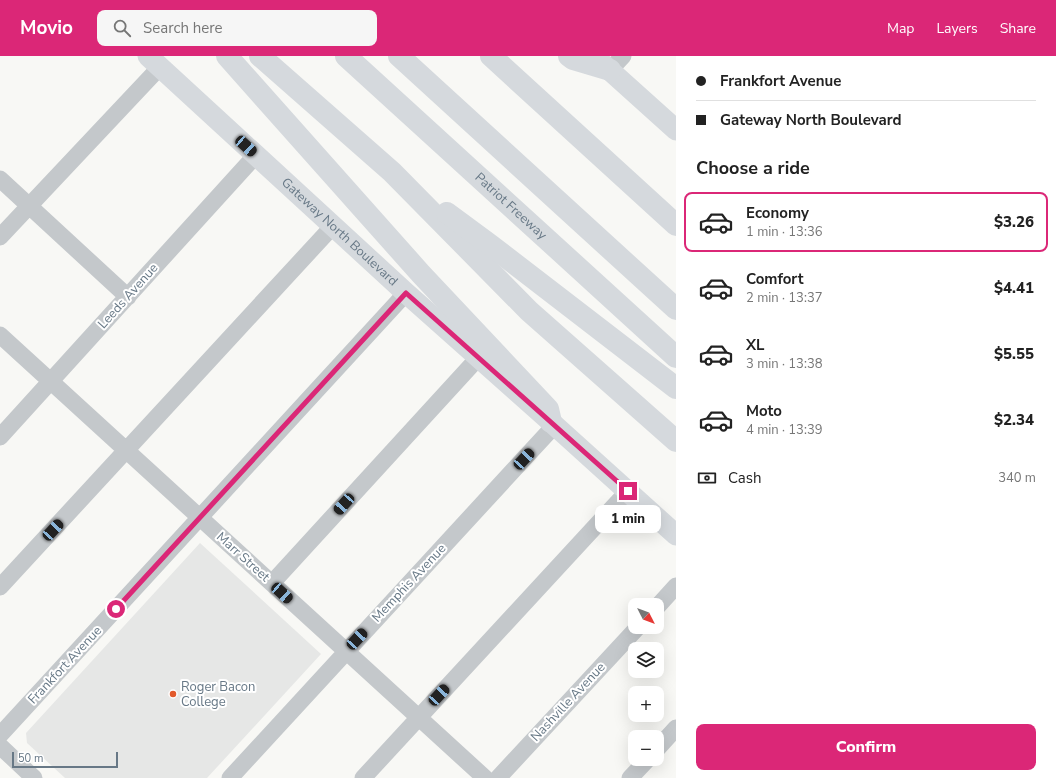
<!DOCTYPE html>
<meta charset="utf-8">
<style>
:root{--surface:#fff;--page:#f6f6f6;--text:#222;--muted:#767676;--line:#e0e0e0;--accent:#db2777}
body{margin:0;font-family:"Nunito Sans",sans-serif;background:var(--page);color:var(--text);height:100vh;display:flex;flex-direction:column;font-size:15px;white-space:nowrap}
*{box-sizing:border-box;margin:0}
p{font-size:13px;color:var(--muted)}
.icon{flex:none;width:22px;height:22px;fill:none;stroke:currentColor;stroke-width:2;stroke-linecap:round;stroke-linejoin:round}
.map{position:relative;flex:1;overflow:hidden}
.side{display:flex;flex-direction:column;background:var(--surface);width:380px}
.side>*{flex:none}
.guide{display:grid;align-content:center;height:88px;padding:0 20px;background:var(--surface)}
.needle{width:26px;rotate:132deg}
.controls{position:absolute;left:628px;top:542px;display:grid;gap:8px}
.controls a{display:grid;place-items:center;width:36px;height:36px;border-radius:8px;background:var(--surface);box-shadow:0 4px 16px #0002;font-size:20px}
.scale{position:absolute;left:12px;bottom:10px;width:106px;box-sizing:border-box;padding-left:4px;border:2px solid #677886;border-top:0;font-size:11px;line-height:14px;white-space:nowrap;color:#677886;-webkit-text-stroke:3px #fff;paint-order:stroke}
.end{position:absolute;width:18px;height:18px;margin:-9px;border:5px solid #db2777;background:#fff;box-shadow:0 0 0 2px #fff}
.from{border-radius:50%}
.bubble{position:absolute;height:28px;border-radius:8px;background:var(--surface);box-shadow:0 4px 16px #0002;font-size:13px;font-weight:800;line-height:28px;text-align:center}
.car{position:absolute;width:12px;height:24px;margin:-12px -6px;border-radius:5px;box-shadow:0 0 3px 1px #0007;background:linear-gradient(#222 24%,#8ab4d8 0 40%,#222 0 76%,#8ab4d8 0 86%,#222 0)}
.guide b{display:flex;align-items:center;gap:14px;height:38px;font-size:15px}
.guide b+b{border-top:1px solid var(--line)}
.guide i{width:10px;height:10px;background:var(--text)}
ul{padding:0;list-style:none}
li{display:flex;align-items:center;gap:12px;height:60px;margin:0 8px 6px;padding:0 12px;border:2px solid transparent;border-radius:8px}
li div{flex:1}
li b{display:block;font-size:15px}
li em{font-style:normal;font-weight:800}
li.active{border-color:var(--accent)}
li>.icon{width:36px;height:36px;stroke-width:1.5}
h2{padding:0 20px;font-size:18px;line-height:48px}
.pay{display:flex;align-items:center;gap:10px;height:44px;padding:0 20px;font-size:15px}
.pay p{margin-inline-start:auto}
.button{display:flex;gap:8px;margin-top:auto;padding:8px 20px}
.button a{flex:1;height:46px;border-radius:8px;background:var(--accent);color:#fff;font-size:16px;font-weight:800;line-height:46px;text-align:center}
header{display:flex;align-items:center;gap:24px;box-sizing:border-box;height:56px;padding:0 20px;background:var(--accent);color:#fff}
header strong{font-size:19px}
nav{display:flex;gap:22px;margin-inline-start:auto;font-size:14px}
.search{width:280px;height:36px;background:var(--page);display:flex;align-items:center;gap:10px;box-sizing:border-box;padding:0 14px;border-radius:8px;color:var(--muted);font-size:15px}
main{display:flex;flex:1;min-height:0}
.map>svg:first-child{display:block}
</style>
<header>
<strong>Movio</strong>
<div class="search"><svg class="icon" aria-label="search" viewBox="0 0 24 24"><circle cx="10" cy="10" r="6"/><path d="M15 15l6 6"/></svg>Search here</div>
<nav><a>Map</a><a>Layers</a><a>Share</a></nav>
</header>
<main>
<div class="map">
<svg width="676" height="722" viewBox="0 0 676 722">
<rect width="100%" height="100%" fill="#f8f8f5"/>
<!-- built -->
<path fill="#e6e7e6" d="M200 487 321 598 207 722H65L27 687 26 677Z"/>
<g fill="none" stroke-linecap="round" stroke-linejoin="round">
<!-- minor -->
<path stroke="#c4c8cb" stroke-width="17" d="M610 14 623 0
M0 123 128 241
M0 181 160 11
M0 279 485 722
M0 381 256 99
M272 527 478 302
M0 531 333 170
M657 551 676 530
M0 679 406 237
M0 690 34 722
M657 693 676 672
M230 722 555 369
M363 722 628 435
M498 722 638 571
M630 722 648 703"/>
<!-- major -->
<g stroke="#d5d9dd" stroke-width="21">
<path id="s1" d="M148 0 406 237 551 366 676 479"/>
<path d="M596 2 676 74"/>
</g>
<!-- highway -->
<g stroke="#d5d9dd" stroke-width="22">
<path d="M227 0 421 218 548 353 551 366"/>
<path d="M260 0 392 116 529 255 676 385"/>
<path id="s2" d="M346 0 676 301"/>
<path d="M399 0 676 253"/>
<path d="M491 0 676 169"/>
<path d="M569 0 573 3 610 14"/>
<path d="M447 157 489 188 676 332"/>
</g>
</g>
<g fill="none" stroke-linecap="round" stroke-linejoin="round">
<!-- route -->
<path stroke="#db2777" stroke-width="5" d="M116 553 406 237 628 435"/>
</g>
<!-- markers -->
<circle fill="#e2592b" stroke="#fff" stroke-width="1.5" cx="173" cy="638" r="4"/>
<g text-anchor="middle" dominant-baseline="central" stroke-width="4" stroke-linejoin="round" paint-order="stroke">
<!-- street labels -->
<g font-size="13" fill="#677886" stroke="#fff">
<text stroke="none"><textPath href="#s2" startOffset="223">Patriot Freeway</textPath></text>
<text stroke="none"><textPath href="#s1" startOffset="260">Gateway North Boulevard</textPath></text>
<text transform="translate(128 240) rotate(-48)">Leeds Avenue</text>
<text transform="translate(243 501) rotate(42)">Marr Street</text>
<text transform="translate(409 527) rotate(-47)">Memphis Avenue</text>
<text transform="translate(65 609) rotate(-47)">Frankfort Avenue</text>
<text transform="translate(568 646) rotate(-47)">Nashville Avenue</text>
</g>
<!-- poi labels -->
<g font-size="13" fill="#677886" stroke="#fff" text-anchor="start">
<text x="181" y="631">Roger Bacon<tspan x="181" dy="15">College</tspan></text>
</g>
</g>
</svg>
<div class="controls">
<a><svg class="needle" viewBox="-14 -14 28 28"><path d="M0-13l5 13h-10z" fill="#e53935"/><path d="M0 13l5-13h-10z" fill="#767676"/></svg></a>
<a><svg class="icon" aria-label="layers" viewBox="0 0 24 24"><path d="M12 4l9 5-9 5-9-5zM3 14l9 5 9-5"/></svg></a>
<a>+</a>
<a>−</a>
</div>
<div class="scale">50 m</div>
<i class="end from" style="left:116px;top:553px"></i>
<i class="end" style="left:628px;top:435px"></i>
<div class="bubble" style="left:595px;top:449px;width:66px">1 min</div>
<i class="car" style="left:246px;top:90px;rotate:132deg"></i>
<i class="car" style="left:524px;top:403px;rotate:43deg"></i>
<i class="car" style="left:344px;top:448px;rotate:222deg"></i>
<i class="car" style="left:53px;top:474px;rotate:43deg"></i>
<i class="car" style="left:282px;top:537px;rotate:132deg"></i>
<i class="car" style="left:357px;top:583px;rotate:43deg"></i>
<i class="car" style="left:439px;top:639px;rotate:43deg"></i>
</div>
<section class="side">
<div class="guide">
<b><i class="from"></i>Frankfort Avenue</b>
<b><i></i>Gateway North Boulevard</b>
</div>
<h2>Choose a ride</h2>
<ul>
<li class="active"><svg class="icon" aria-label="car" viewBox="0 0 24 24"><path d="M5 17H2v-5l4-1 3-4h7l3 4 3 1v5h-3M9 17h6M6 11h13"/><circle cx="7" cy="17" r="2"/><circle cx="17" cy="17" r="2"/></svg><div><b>Economy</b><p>1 min · 13:36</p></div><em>$3.26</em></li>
<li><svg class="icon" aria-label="car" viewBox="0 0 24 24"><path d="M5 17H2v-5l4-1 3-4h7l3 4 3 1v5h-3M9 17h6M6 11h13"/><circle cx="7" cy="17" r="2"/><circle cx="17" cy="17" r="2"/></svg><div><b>Comfort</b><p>2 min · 13:37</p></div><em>$4.41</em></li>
<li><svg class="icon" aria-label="car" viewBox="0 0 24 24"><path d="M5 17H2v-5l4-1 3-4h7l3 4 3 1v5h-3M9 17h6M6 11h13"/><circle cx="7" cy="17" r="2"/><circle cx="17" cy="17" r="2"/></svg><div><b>XL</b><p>3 min · 13:38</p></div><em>$5.55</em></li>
<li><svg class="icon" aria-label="car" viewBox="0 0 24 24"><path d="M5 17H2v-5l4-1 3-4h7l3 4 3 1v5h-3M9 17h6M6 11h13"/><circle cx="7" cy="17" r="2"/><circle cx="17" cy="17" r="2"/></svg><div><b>Moto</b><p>4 min · 13:39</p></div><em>$2.34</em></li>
</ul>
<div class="pay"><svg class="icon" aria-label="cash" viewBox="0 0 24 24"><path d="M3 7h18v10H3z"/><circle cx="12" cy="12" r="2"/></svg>Cash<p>340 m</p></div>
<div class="button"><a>Confirm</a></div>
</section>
</main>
